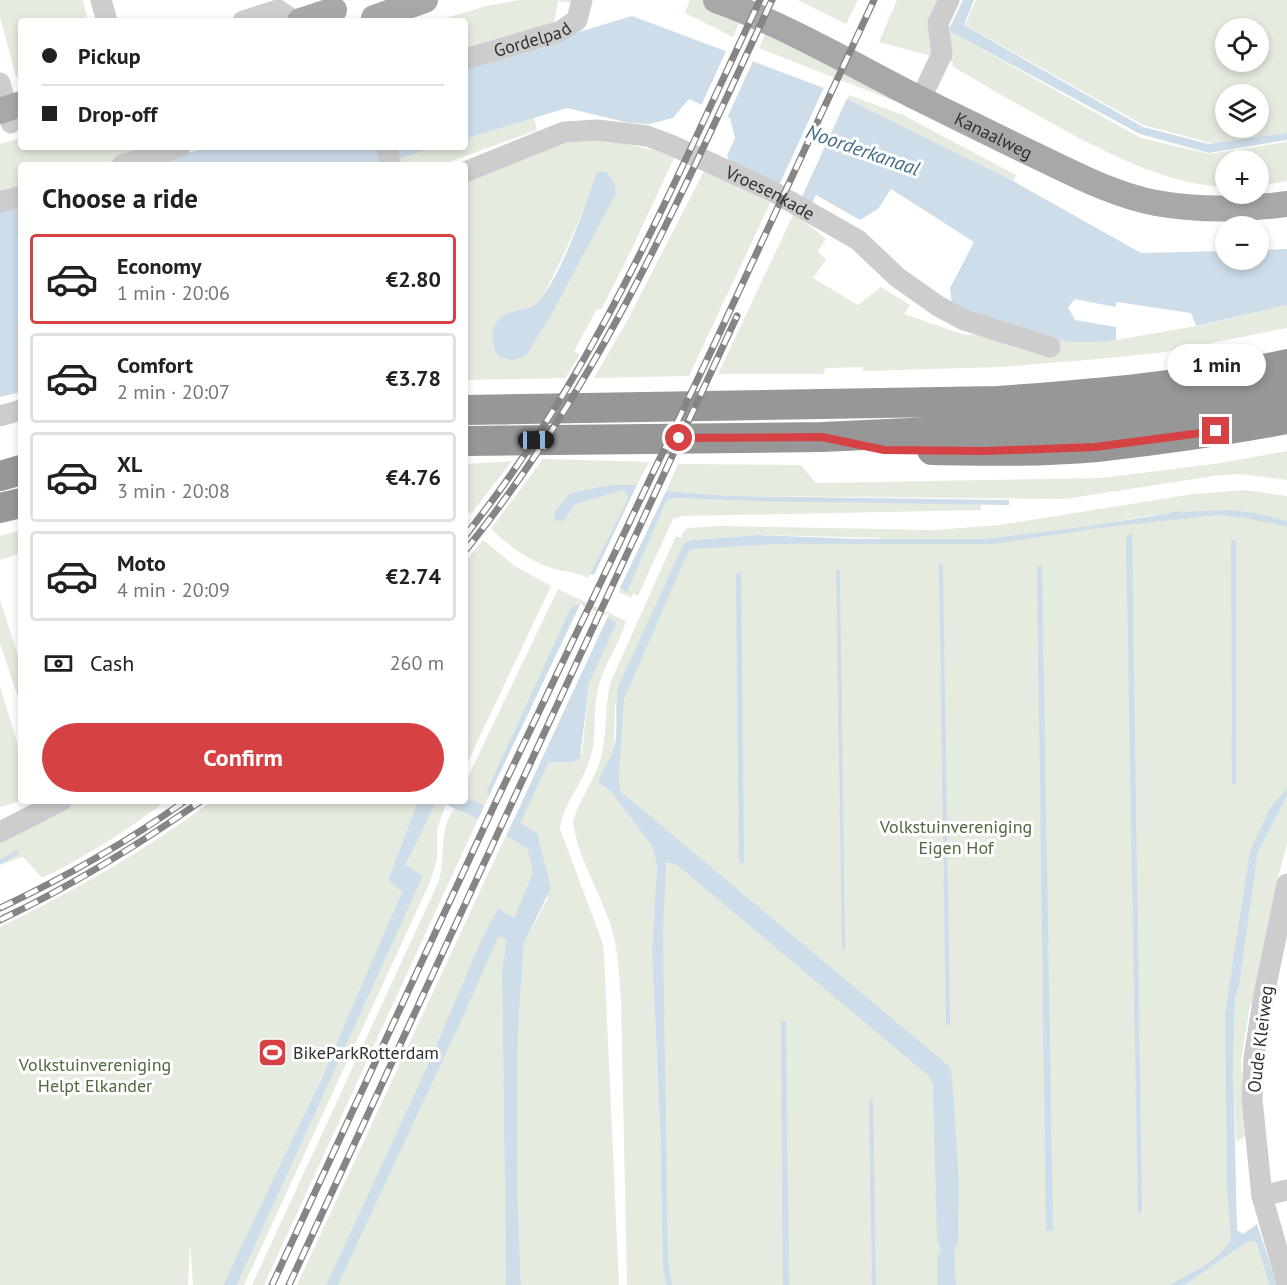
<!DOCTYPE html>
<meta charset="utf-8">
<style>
:root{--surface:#fff;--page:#f2f2f2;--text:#202124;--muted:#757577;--line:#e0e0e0;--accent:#d64244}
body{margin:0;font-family:"PT Sans",sans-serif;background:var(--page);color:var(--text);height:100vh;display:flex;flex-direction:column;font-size:22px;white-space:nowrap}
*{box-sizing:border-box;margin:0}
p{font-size:20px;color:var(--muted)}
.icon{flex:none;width:33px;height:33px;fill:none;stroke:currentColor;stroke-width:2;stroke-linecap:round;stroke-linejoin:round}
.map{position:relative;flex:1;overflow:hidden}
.drawer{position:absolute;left:18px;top:162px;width:450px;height:642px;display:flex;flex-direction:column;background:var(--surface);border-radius:6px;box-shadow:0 3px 9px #0003}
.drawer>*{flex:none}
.guide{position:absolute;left:18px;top:18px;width:450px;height:132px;border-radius:6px;box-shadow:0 3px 9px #0003;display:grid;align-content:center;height:132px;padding:0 24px;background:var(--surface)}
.fabs{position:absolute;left:1215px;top:18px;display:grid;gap:12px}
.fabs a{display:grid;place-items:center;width:54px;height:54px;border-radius:50%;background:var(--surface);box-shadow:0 3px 9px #0003;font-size:30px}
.end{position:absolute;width:27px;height:27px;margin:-14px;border:8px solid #d64244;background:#fff;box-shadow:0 0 0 3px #fff}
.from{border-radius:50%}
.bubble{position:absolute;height:42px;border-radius:21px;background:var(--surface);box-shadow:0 3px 9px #0003;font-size:20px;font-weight:700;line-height:42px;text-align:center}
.car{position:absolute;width:18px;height:36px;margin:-18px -9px;border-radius:8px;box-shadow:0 0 4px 2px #0007;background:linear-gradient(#222 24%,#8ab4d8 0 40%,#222 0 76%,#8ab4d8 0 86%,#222 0)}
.guide b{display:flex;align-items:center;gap:21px;height:57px;font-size:22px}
.guide b+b{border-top:2px solid var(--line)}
.guide i{width:15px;height:15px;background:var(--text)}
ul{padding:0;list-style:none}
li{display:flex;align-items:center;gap:18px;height:90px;margin:0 12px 9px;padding:0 12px;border:3px solid var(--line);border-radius:6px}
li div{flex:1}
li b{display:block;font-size:22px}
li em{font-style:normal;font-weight:700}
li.on{border-color:var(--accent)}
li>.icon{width:54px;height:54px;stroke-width:1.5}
h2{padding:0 24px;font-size:27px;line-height:72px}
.pay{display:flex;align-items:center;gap:15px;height:66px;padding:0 24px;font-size:22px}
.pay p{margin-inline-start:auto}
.primary-button{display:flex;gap:12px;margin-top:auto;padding:12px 24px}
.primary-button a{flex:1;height:69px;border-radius:36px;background:var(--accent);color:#fff;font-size:24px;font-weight:700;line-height:69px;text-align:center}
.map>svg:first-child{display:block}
</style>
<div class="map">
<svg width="1287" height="1285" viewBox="0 0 1287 1285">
<rect width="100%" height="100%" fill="#fff"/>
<!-- green -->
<path fill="#e5ebdf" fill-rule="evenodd" d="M0 0H83L88 21H21V77H16L0 17Z
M520 0H572V3L558 1 554 25 465 51V21H436L486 6Z
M690 0H703L742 16 733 37 685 13Z
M798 0H858L846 24Z
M897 0H939L932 56 879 42Z
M976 0H1287V133L1215 144 1143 125 965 25ZM1226 28H1258V62H1226ZM1226 94H1258V128H1226Z
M767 30 907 106 759 48Z
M951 32 1141 138 1209 154 1287 142V181L1259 186 1258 160H1226L1225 187C1172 184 1126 162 1079 138 1036 115 994 91 952 66L953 63 947 60 944 34Z
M849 95 903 115 1016 175 1013 181 847 99Z
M534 118 537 130 441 165H398L397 160 437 147H465V139Z
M576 136 600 137 664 153 674 158 630 253 601 310 597 309 574 351 580 355 565 378 465 380V176ZM607 172 614 183 526 356 493 347C490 312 515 314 539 303 562 261 581 219 596 174Z
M21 138V147H158L99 165H21V189L0 195V144Z
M704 171 773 197 689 376 594 378 627 321Z
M794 213 826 239 818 251 826 260 813 278 858 305 881 287 910 305 904 314 962 334 1088 342 1116 340 1202 325 1287 305V328L1166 352 1099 359 1000 367 863 371V367L825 368 824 374H718Z
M1287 451V480L1240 474 1213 476 1065 499 731 496 666 491 678 464 801 465 816 483 1102 478 1221 463Z
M543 459 649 462 637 485H610L570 493 554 512 622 489 626 492 628 498 588 578C577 572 564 572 551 568 528 560 509 546 491 529Z
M512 461 471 514 465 510V464Z
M1244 490 1287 496V521C1226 506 1167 509 1106 524L1227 513 1287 523V789L1252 854 1230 990 1231 1248 1174 1285H669L666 1267 662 845 609 786 616 752 621 696 687 548 699 543 848 542 882 538 758 535 691 540 685 543 618 687 615 707 614 748 603 787 612 793 652 846 657 866 652 951 660 1125 663 1268 667 1285H627L621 999C619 972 618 945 609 920 598 889 577 855 573 822 579 799 595 780 601 757 608 732 604 706 611 681L676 536 681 538 684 531 688 528 721 526 934 530 1000 525 1193 494Z
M675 498 754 501 981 504V510L682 516 673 519 638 596 633 594 631 598 619 592 620 588 627 591 665 504 668 500Z
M21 530V553L0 560V536Z
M483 540 516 567 551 586 465 768V562Z
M558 589 626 621C620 644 603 665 598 689 592 713 598 738 589 762 581 786 563 804 560 829L603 944 604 953 619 1285H521L517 1179 518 1030 524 943 548 898 519 823 549 762H574L582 753 589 683 613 619 580 605H574L570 609 487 790 488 800 484 807 465 797V783Z
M0 600 21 665V707L0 643Z
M0 686 21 756V801L0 807Z
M1287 796V844L1277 881 1253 1002 1250 1005 1241 1061 1245 1136 1236 1142 1233 1062 1235 999 1239 987 1258 852Z
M64 801H166C127 830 86 857 42 878L23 857 0 865V837Z
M212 801H418L388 880 402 891C348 1025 286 1155 223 1285H193L190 1244 188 1285H0V927C74 891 146 850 212 801Z
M435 801 446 804 437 829V860L430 882 244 1285H237L423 876 406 866Z
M455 809 478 819 264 1285H252L438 883C447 859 437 828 455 809Z
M506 835 527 848 533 872 514 918 498 908 481 940 427 1067 326 1285H297Z
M497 937 507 940 502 969 506 1285H338L463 1017Z
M1252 1241 1257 1244 1269 1285H1185L1247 1242Z"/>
<!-- water -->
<path fill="#cddde9" d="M963 0H974L964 25 1143 127 1209 144 1287 133V140L1209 153 1140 134 951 32 949 29Z
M632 16 829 90 1013 181 1141 253 1225 251 1226 260H1258L1259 250 1287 249V305L1196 326 1191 313 1117 302 1115 307 1075 299 1068 307 1075 320 1116 327V340C1087 344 1055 342 1027 335 1003 329 976 314 952 304L950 288 974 242 891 189 878 209 860 220 816 195 812 203 789 193 729 160 727 155 735 138 730 118 689 99 673 118 649 124 629 123 567 108 465 139V66Z
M207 147H437L381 165H149Z
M600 171 607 172 614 183 616 194 551 315 526 356 512 360 500 357C493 349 490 338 494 327 503 306 530 314 540 300 564 269 583 211 596 174Z
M21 205V276L18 278 21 287V392L0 397V211Z
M610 485H637L594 575 590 574 628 498 626 492 622 490 574 505 564 521H556L554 512 570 493Z
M666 491 731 496 1009 500V505L754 501 675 498 668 500 665 504 627 592 620 588Z
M1229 510 1256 513 1287 521V527L1246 518 1218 515 1099 528 993 544H775L693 549 688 552 624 699 619 774 620 791 950 1067 952 1078 959 1182 958 1242C951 1252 956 1272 956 1285H937V1255L940 1253V1245L937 1241 933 1085 929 1076 714 896 677 865 666 862 663 935 668 1261 672 1285H667L663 1269 660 1125 652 951 657 866 652 846 612 793 599 783C600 770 611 761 614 748 619 729 614 707 618 687L684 543 691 540 758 535 861 539H986L1091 526 1175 512Z
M1132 533 1142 1211 1138 1214 1126 536Z
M1236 539V785L1232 784 1231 540Z
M939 564H943L950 1025H946Z
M1042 565 1053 1230 1046 1231 1037 567Z
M836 570H840L845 951 842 948Z
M741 571 744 864 739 862 736 574Z
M574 605H580L488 800 487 790 570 609Z
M607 616 613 619 616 624 589 683 580 758 574 762H549L520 823 537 833 551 888 524 943 518 1030 517 1179 521 1285H506L502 969 507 940 498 937 463 1017 338 1285H326L427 1067 481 940 498 908 514 918 533 872 527 848 478 819 438 801H465V797L514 819Z
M1287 788V796L1258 852 1239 987 1235 999 1233 1062 1237 1230 1243 1234 1257 1224 1277 1285H1269L1257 1244 1252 1241 1247 1242 1185 1285H1170C1190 1273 1219 1261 1231 1240L1227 1187 1225 1013 1250 851 1270 808Z
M418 801H436L406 865 423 876 237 1285H223L323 1075 402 892 388 880Z
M781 1021H786L789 1285H783Z
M873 1099 876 1285H872L869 1100Z"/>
<!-- pier -->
<path fill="#fff" d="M727 49 754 59 726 120 700 108Z
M825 85 848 96 800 201 777 190Z
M581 603 582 607 490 801 486 802Z
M606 614H609L505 838 477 822 485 804 512 816Z"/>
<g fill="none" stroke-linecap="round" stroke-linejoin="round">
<!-- stream -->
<path stroke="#cddde9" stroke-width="4.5" d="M0 862 16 853"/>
<!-- minor -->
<g stroke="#cdcdcd" stroke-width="21">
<path d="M101 0 107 21"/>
<path d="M243 21 278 10 294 21"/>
<path id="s1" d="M465 59 561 31 577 20 582 0"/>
<path d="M0 83 11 123"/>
<path d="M920 100 942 54 938 23 949 0"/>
<path d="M386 147 391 165"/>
<path d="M122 165 180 147"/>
<path id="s2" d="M465 172 564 132 597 130 647 136 671 145 772 191 858 240 897 277 938 306 964 320 1050 347"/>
<path d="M0 202 21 196"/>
<path d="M0 416 21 410"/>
<path d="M0 832 61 801"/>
<path d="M1287 884 1264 995 1254 1058 1252 1099 1262 1196 1287 1284"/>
<path d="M1262 1196 1287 1190"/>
</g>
<!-- major -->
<g stroke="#a8a8a8" stroke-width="26">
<path id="s3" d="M716 0C787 26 853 65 920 99 954 116 988 132 1022 149 1065 169 1109 194 1156 203 1201 211 1242 210 1287 204"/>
<path d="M374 18 425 0"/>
<path d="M300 21 334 10"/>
<path d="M0 111 21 104"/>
</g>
<!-- highway -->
<path stroke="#979797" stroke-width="30" d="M465 410 998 401C1094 394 1192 386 1287 364
M465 441 822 437 997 429 1140 416 1199 408 1287 392
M932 450C987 451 1042 452 1097 447 1160 440 1224 431 1287 419
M0 476 21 470
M0 508 21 503"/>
<defs>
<path id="rail" d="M465 536C596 372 671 188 760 0
M465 551C601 383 681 194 772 0
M0 908C64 878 127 842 185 801
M0 920C71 886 137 846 201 801
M272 1285 493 808 714 345 874 0
M289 1285 737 316"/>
</defs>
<!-- rail casing -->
<use href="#rail" stroke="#858585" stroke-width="7"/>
<!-- rail -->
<use href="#rail" stroke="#fff" stroke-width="4.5" stroke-dasharray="14" stroke-linecap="butt"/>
</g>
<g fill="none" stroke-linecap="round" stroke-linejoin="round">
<!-- route -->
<path stroke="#d64244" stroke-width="8" d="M679 438 822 437 884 450 986 451 1095 447 1216 431"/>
</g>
<!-- icons -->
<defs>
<symbol id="stadium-square" viewBox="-11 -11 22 22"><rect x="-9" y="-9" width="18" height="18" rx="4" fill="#d64244" stroke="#fff"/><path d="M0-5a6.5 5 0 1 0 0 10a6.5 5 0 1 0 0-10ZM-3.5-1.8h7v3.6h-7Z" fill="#fff"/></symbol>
</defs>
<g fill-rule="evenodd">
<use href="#stadium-square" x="256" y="1036" width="33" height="33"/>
</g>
<g text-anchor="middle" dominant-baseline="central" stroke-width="6" stroke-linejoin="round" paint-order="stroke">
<!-- street labels -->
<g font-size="18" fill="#303030" stroke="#fff">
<text stroke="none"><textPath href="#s1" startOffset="70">Gordelpad</textPath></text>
<text stroke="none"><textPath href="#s3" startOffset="309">Kanaalweg</textPath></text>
<text stroke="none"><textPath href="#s2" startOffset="326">Vroesenkade</textPath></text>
<text transform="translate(1260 1039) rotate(-83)">Oude Kleiweg</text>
</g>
<!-- park labels -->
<g font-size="18" fill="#516841" stroke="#fff">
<text x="956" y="826">Volkstuinvereniging<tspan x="956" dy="21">Eigen Hof</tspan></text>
<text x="95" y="1064">Volkstuinvereniging<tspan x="95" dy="21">Helpt Elkander</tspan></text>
</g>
<!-- poi labels -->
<g font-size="18" fill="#303030" stroke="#fff" text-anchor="start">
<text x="293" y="1052">BikeParkRotterdam</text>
</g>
<!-- water labels -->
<g font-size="20" font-style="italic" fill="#446c8b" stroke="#fff">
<text transform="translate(863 150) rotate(19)">Noorderkanaal</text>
</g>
</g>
</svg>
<div class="fabs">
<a><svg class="icon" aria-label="locate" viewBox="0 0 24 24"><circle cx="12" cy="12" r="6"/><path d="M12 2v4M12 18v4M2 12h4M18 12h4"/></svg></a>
<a><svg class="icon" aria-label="layers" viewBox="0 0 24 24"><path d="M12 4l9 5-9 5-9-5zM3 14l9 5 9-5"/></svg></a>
<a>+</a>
<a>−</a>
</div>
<i class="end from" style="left:679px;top:438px"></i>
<i class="end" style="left:1216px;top:431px"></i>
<div class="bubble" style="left:1167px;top:344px;width:99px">1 min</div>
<i class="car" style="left:536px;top:440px;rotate:89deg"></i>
<div class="guide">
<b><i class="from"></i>Pickup</b>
<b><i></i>Drop-off</b>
</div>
<section class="drawer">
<h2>Choose a ride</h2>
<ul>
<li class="on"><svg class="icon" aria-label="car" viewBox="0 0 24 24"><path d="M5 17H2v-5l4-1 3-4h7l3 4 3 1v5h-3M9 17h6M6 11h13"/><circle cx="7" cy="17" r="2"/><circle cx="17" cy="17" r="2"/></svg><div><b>Economy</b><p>1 min · 20:06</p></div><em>€2.80</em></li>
<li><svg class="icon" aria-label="car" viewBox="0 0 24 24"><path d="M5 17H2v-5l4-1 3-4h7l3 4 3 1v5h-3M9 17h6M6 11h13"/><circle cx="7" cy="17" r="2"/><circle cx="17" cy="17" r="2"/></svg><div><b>Comfort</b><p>2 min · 20:07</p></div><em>€3.78</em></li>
<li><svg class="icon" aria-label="car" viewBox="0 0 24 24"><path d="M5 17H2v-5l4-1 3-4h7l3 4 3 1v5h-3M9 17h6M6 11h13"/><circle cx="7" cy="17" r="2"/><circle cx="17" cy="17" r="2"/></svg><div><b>XL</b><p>3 min · 20:08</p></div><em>€4.76</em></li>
<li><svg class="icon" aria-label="car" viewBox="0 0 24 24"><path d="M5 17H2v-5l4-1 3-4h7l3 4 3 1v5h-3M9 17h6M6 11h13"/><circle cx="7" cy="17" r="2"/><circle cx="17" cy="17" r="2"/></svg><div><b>Moto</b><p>4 min · 20:09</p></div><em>€2.74</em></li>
</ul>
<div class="pay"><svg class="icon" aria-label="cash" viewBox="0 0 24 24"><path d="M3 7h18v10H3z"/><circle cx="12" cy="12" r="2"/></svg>Cash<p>260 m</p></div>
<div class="primary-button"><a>Confirm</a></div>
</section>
</div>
